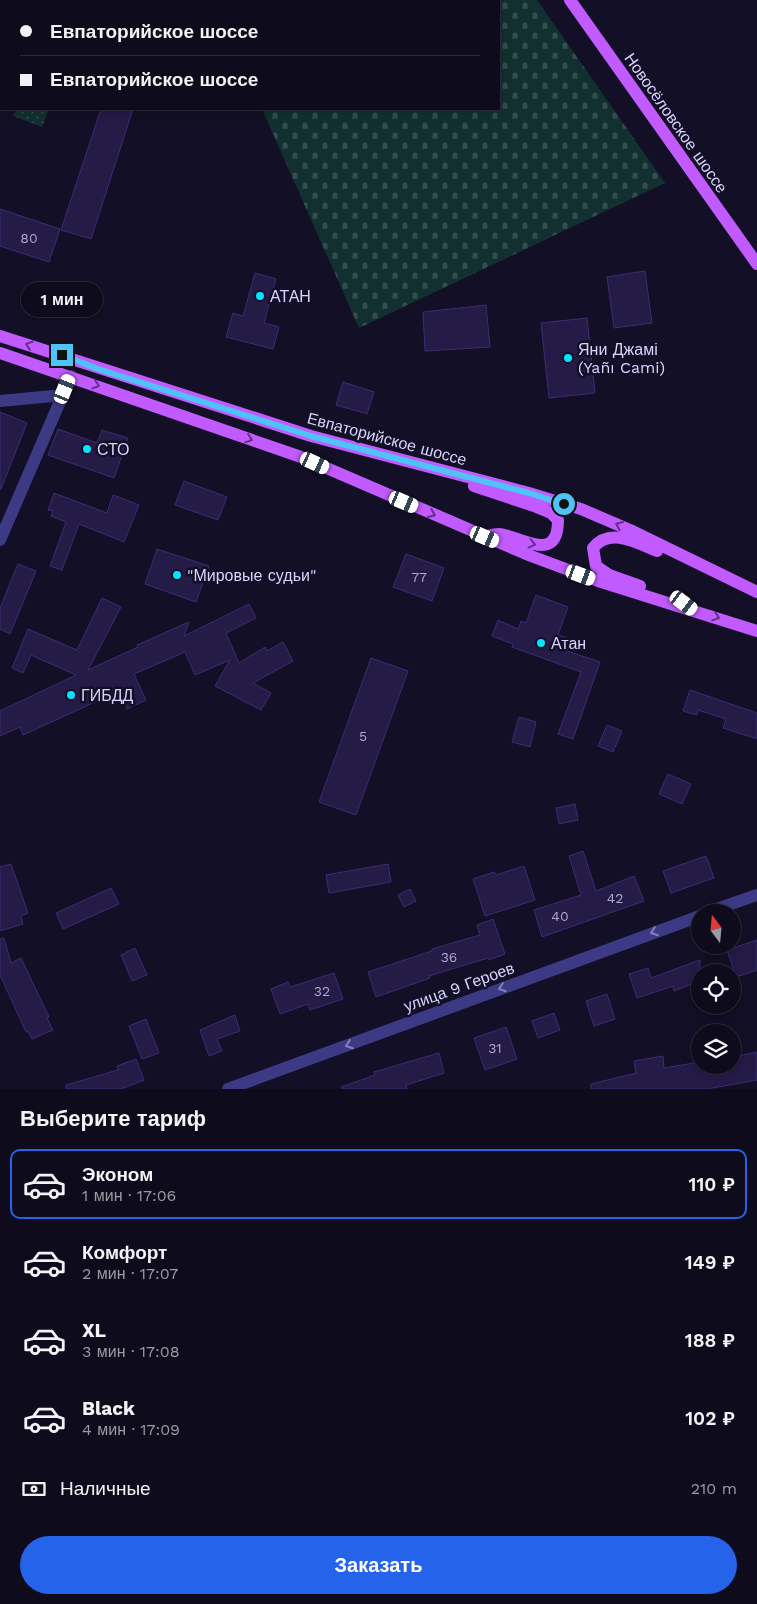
<!DOCTYPE html>
<html lang="ru">
<meta charset="utf-8">
<style>
:root{--surface:#0e0b1c;--page:#171425;--text:#f1f3f6;--muted:#9b9ba3;--line:#2e2b3b;--accent:#2563eb}
body{margin:0;font-family:"Work Sans",sans-serif;background:var(--page);color:var(--text);height:100vh;display:flex;flex-direction:column;font-size:19px;white-space:nowrap}
*{box-sizing:border-box;margin:0}
p{font-size:16px;color:var(--muted)}
.icon{flex:none;width:28px;height:28px;fill:none;stroke:currentColor;stroke-width:2;stroke-linecap:round;stroke-linejoin:round}
.map{position:relative;height:1089px;overflow:hidden}
.side{display:flex;flex-direction:column;background:var(--surface);flex:1}
.side>*{flex:none}
.guide{position:absolute;left:0px;top:0px;width:500px;height:110px;box-shadow:0 2px 12px #0003,0 0 0 1px var(--line);display:grid;align-content:center;height:110px;padding:0 20px;background:var(--surface)}
.needle{width:32px;rotate:344deg}
.controls{position:absolute;left:691px;top:904px;display:grid;gap:10px}
.controls a{display:grid;place-items:center;width:50px;height:50px;border-radius:50%;background:var(--surface);box-shadow:0 2px 12px #0003,0 0 0 1px var(--line);font-size:25px}
.end{position:absolute;width:22px;height:22px;margin:-11px;border:6px solid #4fc3f7;background:#111;box-shadow:0 0 0 2px #111}
.from{border-radius:50%}
.bubble{position:absolute;height:35px;border-radius:18px;background:var(--surface);box-shadow:0 2px 12px #0003,0 0 0 1px var(--line);font-size:16px;font-weight:600;line-height:35px;text-align:center}
.car{position:absolute;width:15px;height:30px;margin:-15px -8px;border-radius:6px;box-shadow:0 0 4px 1px #0007;background:linear-gradient(#fff 24%,#345 0 40%,#fff 0 76%,#345 0 86%,#fff 0)}
.guide b{display:flex;align-items:center;gap:18px;height:48px;font-size:19px}
.guide b+b{border-top:1px solid var(--line)}
.guide i{width:12px;height:12px;background:var(--text)}
ul{padding:0;list-style:none}
li{display:flex;align-items:center;gap:15px;height:70px;margin:0 10px 8px;padding:0 10px;border:2px solid transparent;border-radius:10px}
li div{flex:1}
li b{display:block;font-size:19px}
li em{font-style:normal;font-weight:600}
li.on{border-color:var(--accent)}
li>.icon{width:45px;height:45px;stroke-width:1.5}
h2{padding:0 20px;font-size:22px;line-height:60px}
.pay{display:flex;align-items:center;gap:12px;height:55px;padding:0 20px;font-size:19px}
.pay p{margin-inline-start:auto}
.primary-button{display:flex;gap:10px;margin-top:auto;padding:10px 20px}
.primary-button a{flex:1;height:58px;border-radius:30px;background:var(--accent);color:#fff;font-size:20px;font-weight:600;line-height:58px;text-align:center}
.map>svg:first-child{display:block}
</style>
<div class="map">
<svg width="757" height="1089" viewBox="0 0 757 1089">
<defs>
<pattern id="cemetery-stones" width="16" height="16" patternUnits="userSpaceOnUse" patternTransform="scale(1.25)"><rect width="16" height="16" fill="#12302f"/><path d="M2 7V4a2 2 0 0 1 4 0v3zM10 15v-3a2 2 0 0 1 4 0v3z" fill="#344d4e"/></pattern>
<pattern id="park-dots" width="8" height="8" patternUnits="userSpaceOnUse" patternTransform="scale(1.25)"><rect width="8" height="8" fill="#12302f"/><path d="M2 2h.1M6 6h.1" fill="none" stroke="#344d4e" stroke-width="1.8" stroke-linecap="round"/></pattern>
</defs>
<rect width="100%" height="100%" fill="#130f26"/>
<!-- cemetery -->
<path fill="url(#cemetery-stones)" d="M214 0H537L665 183 359 328 262 109H499V1Z"/>
<!-- park -->
<path fill="url(#park-dots)" d="M16 109H49L42 127 13 116Z"/>
<!-- building -->
<path fill="#241b47" stroke="#3b2d73" d="M101 109H133L91 239 61 230Z
M0 209 60 229 49 262 0 246Z
M645 271 652 323 614 328 607 277Z
M255 273 276 279 264 323 279 327 273 349 226 337 233 313 243 316Z
M486 305 490 347 425 351 423 312Z
M587 318 595 393 549 398 541 323Z
M343 382 374 392 367 414 336 405Z
M0 412 27 423 1 489H0Z
M58 429 97 443 102 430 128 438 114 478 48 455Z
M184 481 227 497 218 520 175 505Z
M54 493 107 513 113 495 139 505 124 542 79 524 62 570 50 566 66 522 51 516 53 511 48 510Z
M157 549 209 566 196 602 145 584Z
M406 554 444 568 432 601 393 587Z
M18 564 36 571 10 634 0 629V608Z
M536 595 568 607 558 635 571 639 567 651 600 662 573 739 558 734 581 672 512 647 513 644 492 636 498 620 518 629 521 621 526 623Z
M102 598 121 607 88 670 138 647 137 645 189 622 184 636 249 604 256 618 226 633 239 663 265 647 267 651 283 642 293 661 253 683 271 693 261 710 215 686 230 660 195 675 185 652 134 674 146 700 127 709 119 691 23 735 20 727 0 736V711L76 675 31 655 23 673 12 668 28 629 77 650Z
M371 658 408 671 356 815 319 802Z
M690 690 757 713V739L723 728 726 719 698 710 697 715 683 711Z
M519 717 536 722 530 747 512 742Z
M607 725 622 731 613 752 598 746Z
M668 774 691 784 682 804 659 794Z
M575 804 578 820 559 824 556 808Z
M583 851 596 891 634 876 644 901 542 937 534 910 581 895 569 856Z
M706 856 714 878 671 893 663 871Z
M11 864 28 913 21 916 23 924 0 931V867Z
M388 864 391 882 329 893 326 875Z
M524 866 535 900 485 916 473 879 494 872 496 875Z
M111 888 119 904 63 929 56 913Z
M410 889 416 901 404 907 398 895Z
M493 919 505 954 489 960 488 958 429 976 430 978 376 997 368 972 432 951V949L480 935 477 925Z
M4 938 11 963 21 958 49 1017 47 1018 53 1030 32 1039 28 1031 26 1032 0 975V939Z
M757 940V970L736 977 727 950Z
M135 948 147 975 132 981 121 955Z
M700 960V981L674 991 673 986 637 998 629 974 648 968 651 978Z
M334 973 343 999 310 1010 308 1004 280 1014 271 989 288 982 290 987Z
M607 994 615 1019 594 1026 586 1001Z
M554 1013 560 1030 538 1038 532 1021Z
M235 1015 240 1031 217 1039 222 1051 209 1056 200 1030Z
M146 1019 159 1053 142 1059 129 1026Z
M506 1027 517 1059 485 1070 474 1038Z
M757 1052V1080L707 1089H591V1084L636 1073 634 1061 663 1056 664 1068 700 1062V1065H732V1057Z
M439 1053 444 1073 406 1085 407 1089H342L341 1087 375 1075 374 1072Z
M136 1059 144 1080 121 1089H66V1085L118 1070 117 1066Z"/>
<g fill="none" stroke-linecap="round" stroke-linejoin="round">
<!-- minor -->
<path stroke="#3d3a85" stroke-width="12" d="M118 1V0
M0 401 63 395
M0 540 71 376
M708 912 757 895
M228 1089 700 916"/>
<!-- major -->
<path stroke="#c25bff" stroke-width="12" d="M570 0 757 264
M0 336 311 436 529 493 581 509 630 530 757 592
M0 353 301 457 531 556 598 581 757 631
M474 486 534 506 551 513 558 520C558 565 521 536 499 534 495 534 491 535 487 536
M640 586 609 575 596 566 593 548C610 527 637 543 657 551"/>
</g>
<!-- one-way arrows -->
<defs><path id="oneway-chevron" d="M-2-3.5L2.5 0L-2 3.5" fill="none" stroke-width="1.6" stroke-linecap="round" stroke-linejoin="round" transform="scale(1.25)"/></defs>
<g stroke="#623188">
<use href="#oneway-chevron" transform="translate(29 345) rotate(-162)"/>
<use href="#oneway-chevron" transform="translate(96 385) rotate(19)"/>
<use href="#oneway-chevron" transform="translate(249 439) rotate(19)"/>
<use href="#oneway-chevron" transform="translate(432 514) rotate(23)"/>
<use href="#oneway-chevron" transform="translate(619 525) rotate(-157)"/>
<use href="#oneway-chevron" transform="translate(532 544) rotate(13)"/>
<use href="#oneway-chevron" transform="translate(716 617) rotate(19)"/>
</g>
<g stroke="#837fbc">
<use href="#oneway-chevron" transform="translate(654 932) rotate(160)"/>
<use href="#oneway-chevron" transform="translate(502 988) rotate(160)"/>
<use href="#oneway-chevron" transform="translate(349 1045) rotate(160)"/>
</g>
<g fill="none" stroke-linecap="round" stroke-linejoin="round">
<!-- route -->
<path stroke="#4fc3f7" stroke-width="6" d="M62 355 98 369 311 436 529 493 564 504"/>
</g>
<!-- markers -->
<g fill="#00e5ff" stroke="#130f26" stroke-width="2">
<circle cx="260" cy="296" r="5"/>
<circle cx="568" cy="358" r="5"/>
<circle cx="87" cy="449" r="5"/>
<circle cx="177" cy="575" r="5"/>
<circle cx="541" cy="643" r="5"/>
<circle cx="71" cy="695" r="5"/>
</g>
<g text-anchor="middle" dominant-baseline="central" stroke-width="5" stroke-linejoin="round" paint-order="stroke">
<!-- number labels -->
<g font-size="14" fill="#aca6d1">
<text x="29" y="238">80</text>
<text x="419" y="577">77</text>
<text x="363" y="736">5</text>
<text x="615" y="898">42</text>
<text x="560" y="916">40</text>
<text x="449" y="957">36</text>
<text x="322" y="991">32</text>
<text x="495" y="1048">31</text>
</g>
<!-- street labels -->
<g font-size="16" fill="#d9d4ff" stroke="#130f26">
<text transform="translate(676 123) rotate(55)">Новосёловское шоссе</text>
<text transform="translate(387 439) rotate(15)">Евпаторийское шоссе</text>
<text transform="translate(459 987) rotate(-20)">улица 9 Героев</text>
</g>
<!-- poi labels -->
<g font-size="16" fill="#d9d4ff" stroke="#130f26" text-anchor="start">
<text x="270" y="296">АТАН</text>
<text x="578" y="349">Яни Джамі<tspan x="578" dy="18">(Yañı Cami)</tspan></text>
<text x="97" y="449">СТО</text>
<text x="187" y="575">"Мировые судьи"</text>
<text x="551" y="643">Атан</text>
<text x="81" y="695">ГИБДД</text>
</g>
</g>
</svg>
<div class="controls">
<a><svg class="needle" viewBox="-14 -14 28 28"><path d="M0-13l5 13h-10z" fill="#e53935"/><path d="M0 13l5-13h-10z" fill="#9b9ba3"/></svg></a>
<a><svg class="icon" aria-label="locate" viewBox="0 0 24 24"><circle cx="12" cy="12" r="6"/><path d="M12 2v4M12 18v4M2 12h4M18 12h4"/></svg></a>
<a><svg class="icon" aria-label="layers" viewBox="0 0 24 24"><path d="M12 4l9 5-9 5-9-5zM3 14l9 5 9-5"/></svg></a>
</div>
<i class="end from" style="left:564px;top:504px"></i>
<i class="end" style="left:62px;top:355px"></i>
<div class="bubble" style="left:21px;top:282px;width:82px">1 мин</div>
<i class="car" style="left:65px;top:389px;rotate:22deg"></i>
<i class="car" style="left:315px;top:463px;rotate:115deg"></i>
<i class="car" style="left:404px;top:502px;rotate:113deg"></i>
<i class="car" style="left:485px;top:537px;rotate:113deg"></i>
<i class="car" style="left:581px;top:575px;rotate:110deg"></i>
<i class="car" style="left:684px;top:603px;rotate:127deg"></i>
<div class="guide">
<b><i class="from"></i>Евпаторийское шоссе</b>
<b><i></i>Евпаторийское шоссе</b>
</div>
</div>
<section class="side">
<h2>Выберите тариф</h2>
<ul>
<li class="on"><svg class="icon" aria-label="car" viewBox="0 0 24 24"><path d="M5 17H2v-5l4-1 3-4h7l3 4 3 1v5h-3M9 17h6M6 11h13"/><circle cx="7" cy="17" r="2"/><circle cx="17" cy="17" r="2"/></svg><div><b>Эконом</b><p>1 мин · 17:06</p></div><em>110 ₽</em></li>
<li><svg class="icon" aria-label="car" viewBox="0 0 24 24"><path d="M5 17H2v-5l4-1 3-4h7l3 4 3 1v5h-3M9 17h6M6 11h13"/><circle cx="7" cy="17" r="2"/><circle cx="17" cy="17" r="2"/></svg><div><b>Комфорт</b><p>2 мин · 17:07</p></div><em>149 ₽</em></li>
<li><svg class="icon" aria-label="car" viewBox="0 0 24 24"><path d="M5 17H2v-5l4-1 3-4h7l3 4 3 1v5h-3M9 17h6M6 11h13"/><circle cx="7" cy="17" r="2"/><circle cx="17" cy="17" r="2"/></svg><div><b>XL</b><p>3 мин · 17:08</p></div><em>188 ₽</em></li>
<li><svg class="icon" aria-label="car" viewBox="0 0 24 24"><path d="M5 17H2v-5l4-1 3-4h7l3 4 3 1v5h-3M9 17h6M6 11h13"/><circle cx="7" cy="17" r="2"/><circle cx="17" cy="17" r="2"/></svg><div><b>Black</b><p>4 мин · 17:09</p></div><em>102 ₽</em></li>
</ul>
<div class="pay"><svg class="icon" aria-label="cash" viewBox="0 0 24 24"><path d="M3 7h18v10H3z"/><circle cx="12" cy="12" r="2"/></svg>Наличные<p>210 m</p></div>
<div class="primary-button"><a>Заказать</a></div>
</section>
